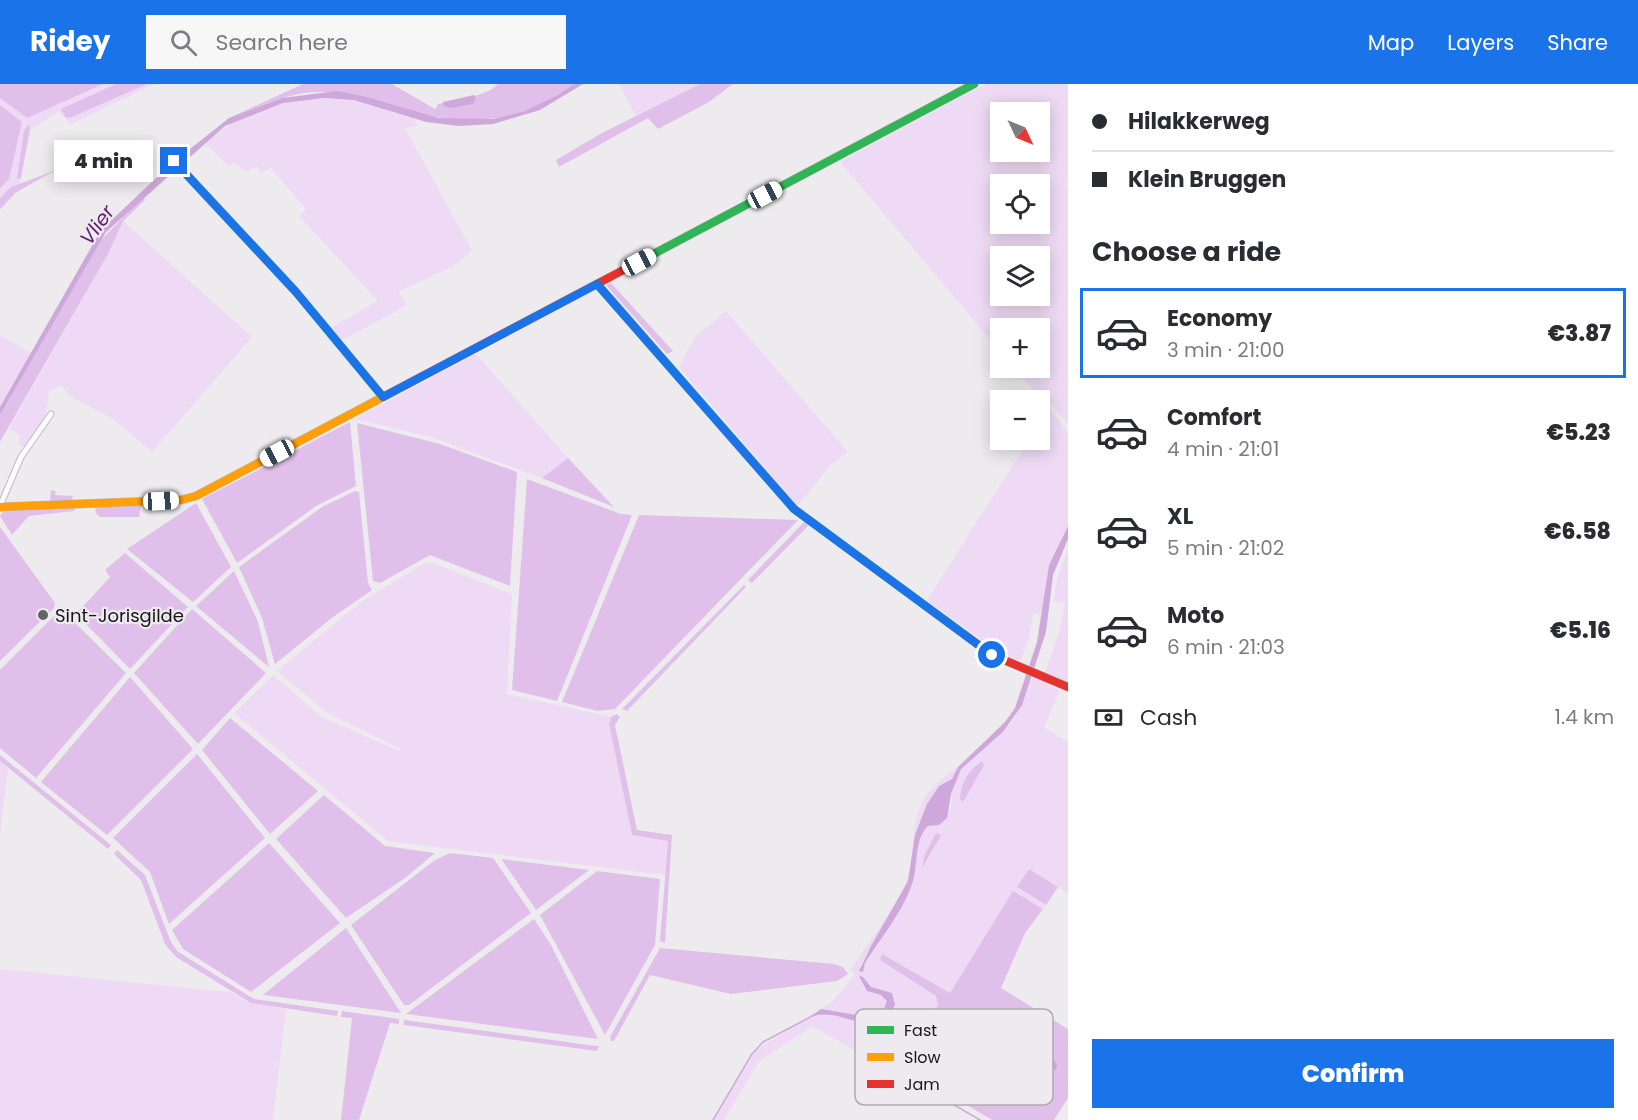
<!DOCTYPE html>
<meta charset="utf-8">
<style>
:root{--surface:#fff;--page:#f7f7f7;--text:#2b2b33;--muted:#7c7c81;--line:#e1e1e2;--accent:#1a73e8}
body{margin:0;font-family:Poppins,sans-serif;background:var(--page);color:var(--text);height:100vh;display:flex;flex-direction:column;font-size:22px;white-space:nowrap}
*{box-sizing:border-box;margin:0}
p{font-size:20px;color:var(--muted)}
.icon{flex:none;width:33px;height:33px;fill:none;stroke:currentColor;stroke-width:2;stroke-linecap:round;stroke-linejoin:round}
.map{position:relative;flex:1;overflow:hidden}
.panel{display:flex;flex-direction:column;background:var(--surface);width:570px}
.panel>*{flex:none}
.top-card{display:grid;align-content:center;height:132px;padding:0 24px;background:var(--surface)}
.needle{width:39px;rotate:134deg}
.fabs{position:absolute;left:990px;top:18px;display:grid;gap:12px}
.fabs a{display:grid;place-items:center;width:60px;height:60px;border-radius:0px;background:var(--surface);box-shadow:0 3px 15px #0003;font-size:30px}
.end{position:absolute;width:27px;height:27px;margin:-14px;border:8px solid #1a73e8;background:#fff;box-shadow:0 0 0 3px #fff}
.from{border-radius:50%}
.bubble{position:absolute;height:42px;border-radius:0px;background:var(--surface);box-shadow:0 3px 15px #0003;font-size:20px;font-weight:800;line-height:42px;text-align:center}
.car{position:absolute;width:18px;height:36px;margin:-18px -9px;border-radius:8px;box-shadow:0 0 4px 2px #0007;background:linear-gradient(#fff 24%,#345 0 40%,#fff 0 76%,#345 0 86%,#fff 0)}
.top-card b{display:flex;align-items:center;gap:21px;height:57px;font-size:22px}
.top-card b+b{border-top:2px solid var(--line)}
.top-card i{width:15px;height:15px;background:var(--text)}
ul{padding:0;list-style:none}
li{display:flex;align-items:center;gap:18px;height:90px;margin:0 12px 9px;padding:0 12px;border:3px solid transparent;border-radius:0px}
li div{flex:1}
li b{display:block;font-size:22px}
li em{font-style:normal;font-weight:800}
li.on{border-color:var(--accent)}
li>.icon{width:54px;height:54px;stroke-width:1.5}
h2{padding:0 24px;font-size:27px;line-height:72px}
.pay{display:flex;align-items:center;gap:15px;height:66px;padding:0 24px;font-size:22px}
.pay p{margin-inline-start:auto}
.button{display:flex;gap:12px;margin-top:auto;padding:12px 24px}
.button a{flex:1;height:69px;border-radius:0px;background:var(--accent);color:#fff;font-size:24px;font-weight:800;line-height:69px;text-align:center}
header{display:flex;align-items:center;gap:36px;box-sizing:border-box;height:84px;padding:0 30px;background:var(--accent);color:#fff}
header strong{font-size:28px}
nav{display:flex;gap:33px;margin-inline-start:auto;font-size:21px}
.search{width:420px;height:54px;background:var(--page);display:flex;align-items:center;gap:15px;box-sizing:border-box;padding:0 21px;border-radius:0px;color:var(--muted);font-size:22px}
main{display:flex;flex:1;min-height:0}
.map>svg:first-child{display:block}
</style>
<header>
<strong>Ridey</strong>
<div class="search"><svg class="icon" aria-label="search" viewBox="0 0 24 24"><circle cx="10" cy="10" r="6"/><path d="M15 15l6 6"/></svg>Search here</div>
<nav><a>Map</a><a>Layers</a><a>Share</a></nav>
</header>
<main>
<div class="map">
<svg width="1068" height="1036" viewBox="0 0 1068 1036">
<rect width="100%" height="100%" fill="#edebee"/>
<!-- green -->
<path fill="#eedaf4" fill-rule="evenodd" d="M0 0H155L71 40 59 28 31 45 18 107 0 126Z
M619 0H700L636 32Z
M986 0H1068V97L1065 100 1068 104V340L1051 320 1049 325 1068 348V442L1049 481 1043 530H1033L1029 555 1020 578 998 568 927 516 1029 356H1040V340L1049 325 1014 284H1040V244H1000V267L840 78ZM1000 28H1040V68H1000ZM1000 100H1040V140H1000ZM1000 172H1040V212H1000Z
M313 14 354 16 414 35 418 42 405 44 472 167 452 183 399 207 406 222 342 256 331 244 378 217 299 132 306 125 271 84 261 89 257 82 247 88 233 79 229 83 205 59C235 32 273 19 313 14Z
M123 137 252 253 152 368 112 334 71 313 61 301 49 307 45 336 26 364 17 359 21 352 9 345 108 170Z
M726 227 848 368 830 381 798 422 679 283 695 253Z
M0 251 31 269 0 323Z
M476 270 568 374 542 394 431 353 355 335Z
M1068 465V599L1045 589 1060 545 1065 519 1054 517 1057 495Z
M425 479H433L512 510 507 610 611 633 609 640 632 751 668 756 665 791 388 757 234 629 273 591 322 633 399 667 402 662 398 664 326 628 277 587 362 517Z
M1032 593 1060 606 1044 644 1068 658V809L1029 785 1019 805 1046 821 1043 825 1013 808 950 909 882 870 880 876 936 911 938 921 897 992 813 942 759 977 724 1036H714L756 966 833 917 855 890 850 886C866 861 890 833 904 803 916 776 909 745 922 718 929 703 945 692 958 683L952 695 939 702 927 720 915 751 908 797 860 882 863 888 865 879C880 855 901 830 911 803 919 784 913 756 928 742 965 733 942 708 962 684 974 670 992 660 1004 647 1018 631 1025 613 1032 593Z
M0 677 8 684 0 751Z
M0 885 229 908 251 919 286 925 273 1036H0Z"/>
<!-- forest -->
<path fill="#e0c0ea" d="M0 0H103L27 34 0 14Z
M116 0H147L70 34 65 33 61 25Z
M303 0H392L435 25 438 20 443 19 445 23 463 22 476 14 475 12 491 6 498 0H574C529 37 469 43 414 28 381 19 352 7 316 8 285 9 258 24 229 34Z
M700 0H733L709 18 658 45 648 34 559 83 556 76 602 49Z
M0 21 22 38 9 95 0 104Z
M28 41 30 43 21 94 17 95 24 47Z
M56 86 15 109 0 125V114L11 103Z
M143 113 145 116 123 137 108 170 0 358V331L98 159Z
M611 199 673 267 667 270 606 201Z
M350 338 356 402 316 422 237 479 202 415Z
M357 339 440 360 517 388 510 502 430 471 380 499 373 497Z
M568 374 614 423 542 394Z
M527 395 621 430 632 431 557 617 512 606Z
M51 406 56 407 55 411 73 412 72 416 50 417Z
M355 407 359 408 368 499 372 506 333 533 275 580 262 534 239 483 322 423Z
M196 419 231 483 193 518 127 465Z
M141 421 139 433H100L96 429 95 423Z
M75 424 74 427 29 432 12 451 0 432 4 427Z
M639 431 798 436 615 625 598 627 562 618Z
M805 437 810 440 752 499 748 496Z
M0 443 55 519 54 524 0 577Z
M125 469 188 523 130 585 76 530 110 493 105 486Z
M234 487 258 538 269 583 196 522Z
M744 501 746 503 627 627 622 625Z
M61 525 126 589 36 694 0 664V586Z
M192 525 266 589 198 660 134 589Z
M130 593 193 665 107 751 41 698Z
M617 630 620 633 615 641 637 746 672 751 665 859 660 857 668 757 632 751 609 640 611 633Z
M230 634 318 707 270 750 202 666Z
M197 670 265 754 169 840 150 788 113 754Z
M0 671 111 761 108 765 0 677Z
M982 677 984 681 963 718 960 715C961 698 968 687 982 677Z
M324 711 385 762 435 769 405 794 346 834 276 755Z
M936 749 941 751 922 784 925 770Z
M269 759 340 839 251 908 183 865 172 846Z
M117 766 145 791 171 858 177 867 254 915 338 927 337 932 251 919 176 873 165 860 141 796 114 770Z
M450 769 493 774 531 829 409 921H404L351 841 435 776Z
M502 776 503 775 589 786 536 826Z
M1029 785 1058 803 1046 821 1017 803Z
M597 787 660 795 655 861 605 951 540 831Z
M1013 807 1043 825 1025 849 1001 904 1068 945V1014L1054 1036H992L903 983 938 921 936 912 880 876 882 870 950 909Z
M534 835 551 861 598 955 406 930Z
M346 844 401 929 264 911V910Z
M660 864 834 880 843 883 848 890 837 897 731 910 650 891 614 957H611L610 953Z
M342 927 399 935V940L390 939 359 1036H341L352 934 341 933Z
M404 936 596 962H599L597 967 404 941Z"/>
<!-- water -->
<path fill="#cfa8db" d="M574 0H583L540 26 493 40 459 42 426 38 354 16 323 14 283 19 225 42 106 148 0 331V323L101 146 171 80 229 34 282 14 337 7 367 13 439 34 493 35 525 27 558 11Z
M474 11 476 14 473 20 451 24 443 22V18Z
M1068 442V455L1053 491 1046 548 1022 621 1003 648 961 685 951 710 947 734 939 741 928 742C913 756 919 784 911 803 901 830 880 855 865 879L863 888 859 887 871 862 908 797 915 751 927 720 939 702 952 695 958 683 1005 638 1015 624 1037 558 1049 481Z
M859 892 863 893 871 903 892 909 895 921C872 960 842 921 811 933L821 925 868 933 883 927 887 917 881 911 867 907Z
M1037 967 1052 973 1057 981 1056 986C1046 990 1038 983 1033 974Z"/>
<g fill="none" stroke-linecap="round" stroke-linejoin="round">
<!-- stream -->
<path stroke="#cfa8db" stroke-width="1.5" d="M868 947 877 956V966L895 971 897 988
M901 990 980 1036
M713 1036 752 970 763 958 818 929"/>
<defs>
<path id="street" d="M0 422 21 373 51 330"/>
<path id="fast" d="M174 77 296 208 383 313
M629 183 974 0
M597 200 794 425 965 551"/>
<path id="slow" d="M0 423 181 416 196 412 383 313"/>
<path id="jam" d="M383 313 629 183
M965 551 992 571 1068 603"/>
</defs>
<!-- street casing -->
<use href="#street" stroke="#bebcbf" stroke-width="7"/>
<!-- fast casing -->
<use href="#fast" stroke="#bebcbf" stroke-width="9"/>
<!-- slow casing -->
<use href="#slow" stroke="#bebcbf" stroke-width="9"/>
<!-- jam casing -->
<use href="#jam" stroke="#bebcbf" stroke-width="9"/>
<!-- street -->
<use href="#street" stroke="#fcfcfc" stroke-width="5"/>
<!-- fast -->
<use href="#fast" stroke="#30b455" stroke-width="8"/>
<!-- slow -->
<use href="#slow" stroke="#ff9f0a" stroke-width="8"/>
<!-- jam -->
<use href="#jam" stroke="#e5322d" stroke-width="8"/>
</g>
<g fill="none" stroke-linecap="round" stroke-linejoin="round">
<!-- route -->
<path stroke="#1a73e8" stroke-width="8" d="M174 77 296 208 383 313 597 200 794 425 992 571"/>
</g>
<!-- markers -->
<circle fill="#626163" stroke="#eeeaef" stroke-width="2" cx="43" cy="531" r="6"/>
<g text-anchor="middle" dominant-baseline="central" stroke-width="4.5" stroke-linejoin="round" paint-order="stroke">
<!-- poi labels -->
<g font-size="18" fill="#171618" stroke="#eeeaef" text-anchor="start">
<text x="55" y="531">Sint-Jorisgilde</text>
</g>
<!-- water labels -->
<g font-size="20" font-style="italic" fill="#631f76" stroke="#eeeaef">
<text transform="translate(97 141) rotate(-54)">Vlier</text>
</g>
</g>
<!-- legend -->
<rect x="855" y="925" width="198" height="96" rx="9" fill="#eeeaef" stroke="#aeaaae" stroke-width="1.5"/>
<rect x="867" y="942" width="27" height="8" fill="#30b455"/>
<rect x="867" y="969" width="27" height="8" fill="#ff9f0a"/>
<rect x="867" y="996" width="27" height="8" fill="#e5322d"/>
<g font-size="16" fill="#171618">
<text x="904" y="952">Fast</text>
<text x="904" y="979">Slow</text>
<text x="904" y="1006">Jam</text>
</g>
</svg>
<div class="fabs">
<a><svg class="needle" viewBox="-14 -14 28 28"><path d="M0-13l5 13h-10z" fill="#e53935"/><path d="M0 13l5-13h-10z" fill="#7c7c81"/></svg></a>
<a><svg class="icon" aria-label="locate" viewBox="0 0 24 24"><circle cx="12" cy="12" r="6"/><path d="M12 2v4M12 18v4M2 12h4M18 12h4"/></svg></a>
<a><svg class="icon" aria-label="layers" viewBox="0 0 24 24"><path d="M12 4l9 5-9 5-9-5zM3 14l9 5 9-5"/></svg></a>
<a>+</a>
<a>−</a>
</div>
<i class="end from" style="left:992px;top:571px"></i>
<i class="end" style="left:174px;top:77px"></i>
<div class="bubble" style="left:54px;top:56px;width:99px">4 min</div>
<i class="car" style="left:765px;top:111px;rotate:62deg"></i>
<i class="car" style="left:639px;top:178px;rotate:62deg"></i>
<i class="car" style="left:277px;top:369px;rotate:242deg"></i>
<i class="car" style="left:161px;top:417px;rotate:87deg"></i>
</div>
<section class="panel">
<div class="top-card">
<b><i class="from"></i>Hilakkerweg</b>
<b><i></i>Klein Bruggen</b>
</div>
<h2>Choose a ride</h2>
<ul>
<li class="on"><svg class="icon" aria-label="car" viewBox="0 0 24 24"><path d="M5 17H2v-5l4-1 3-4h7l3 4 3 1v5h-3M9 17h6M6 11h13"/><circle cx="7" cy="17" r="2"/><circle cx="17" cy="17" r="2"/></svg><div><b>Economy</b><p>3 min · 21:00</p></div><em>€3.87</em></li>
<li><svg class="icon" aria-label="car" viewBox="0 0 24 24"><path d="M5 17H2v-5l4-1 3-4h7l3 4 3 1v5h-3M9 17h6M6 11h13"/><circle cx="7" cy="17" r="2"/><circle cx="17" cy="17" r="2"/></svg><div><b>Comfort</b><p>4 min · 21:01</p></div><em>€5.23</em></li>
<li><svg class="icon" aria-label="car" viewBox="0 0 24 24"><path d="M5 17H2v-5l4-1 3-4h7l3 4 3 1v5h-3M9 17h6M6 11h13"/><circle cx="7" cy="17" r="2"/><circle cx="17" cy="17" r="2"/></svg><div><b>XL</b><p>5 min · 21:02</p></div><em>€6.58</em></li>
<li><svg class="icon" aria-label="car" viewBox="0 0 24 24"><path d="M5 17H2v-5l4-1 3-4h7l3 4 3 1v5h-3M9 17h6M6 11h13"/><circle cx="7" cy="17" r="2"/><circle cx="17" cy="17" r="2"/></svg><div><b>Moto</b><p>6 min · 21:03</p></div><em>€5.16</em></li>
</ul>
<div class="pay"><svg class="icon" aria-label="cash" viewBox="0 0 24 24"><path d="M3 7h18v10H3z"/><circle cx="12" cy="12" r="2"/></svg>Cash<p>1.4 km</p></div>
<div class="button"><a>Confirm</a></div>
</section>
</main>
